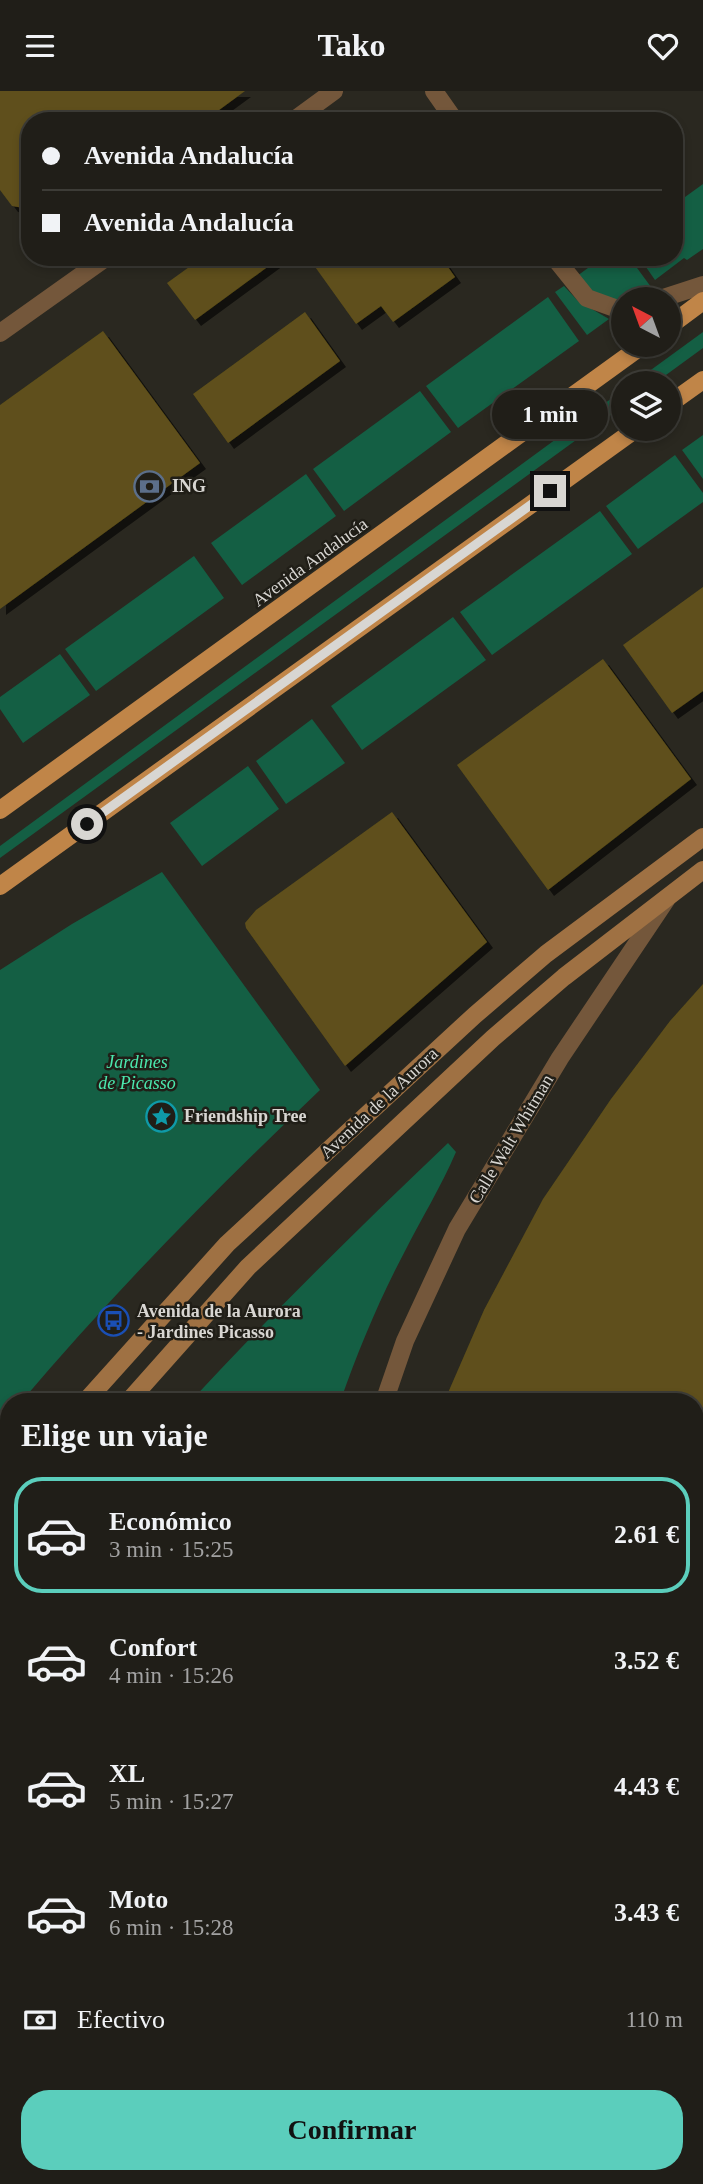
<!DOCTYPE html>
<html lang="es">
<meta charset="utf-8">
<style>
:root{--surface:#201e18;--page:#282721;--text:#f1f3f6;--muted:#a2a2a2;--line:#3d3c37;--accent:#5bcebc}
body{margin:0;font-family:Georgia,serif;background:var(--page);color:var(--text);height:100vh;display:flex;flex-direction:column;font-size:26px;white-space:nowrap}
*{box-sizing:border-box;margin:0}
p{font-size:23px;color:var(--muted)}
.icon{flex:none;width:38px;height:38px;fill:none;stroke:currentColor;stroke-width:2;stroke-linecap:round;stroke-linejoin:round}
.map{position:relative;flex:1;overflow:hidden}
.panel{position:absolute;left:0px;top:1302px;width:704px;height:791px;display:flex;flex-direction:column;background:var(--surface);border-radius:28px 28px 0 0;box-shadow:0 4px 10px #0003,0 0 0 2px var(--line)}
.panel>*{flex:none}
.guide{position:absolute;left:21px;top:21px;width:662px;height:154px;border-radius:28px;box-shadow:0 4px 10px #0003,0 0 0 2px var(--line);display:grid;align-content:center;height:154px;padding:0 21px;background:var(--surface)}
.needle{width:46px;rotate:319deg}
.buttons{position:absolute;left:611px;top:196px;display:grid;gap:14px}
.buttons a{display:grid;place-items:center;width:70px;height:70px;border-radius:50%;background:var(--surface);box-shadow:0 4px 10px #0003,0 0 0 2px var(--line);font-size:35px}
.end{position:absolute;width:32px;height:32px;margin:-16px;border:9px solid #d8d6d2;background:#111;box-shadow:0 0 0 4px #111}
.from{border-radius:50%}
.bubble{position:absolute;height:49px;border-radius:24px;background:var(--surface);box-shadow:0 4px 10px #0003,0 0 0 2px var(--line);font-size:23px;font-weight:600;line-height:49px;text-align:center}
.guide b{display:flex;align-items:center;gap:24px;height:66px;font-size:26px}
.guide b+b{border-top:2px solid var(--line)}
.guide i{width:18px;height:18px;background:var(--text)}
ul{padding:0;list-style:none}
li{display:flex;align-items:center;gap:21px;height:116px;margin:0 14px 10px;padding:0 7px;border:4px solid transparent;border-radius:28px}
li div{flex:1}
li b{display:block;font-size:26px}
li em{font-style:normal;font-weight:600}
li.on{border-color:var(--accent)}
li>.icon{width:63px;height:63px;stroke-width:1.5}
h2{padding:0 21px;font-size:32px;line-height:84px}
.pay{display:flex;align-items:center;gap:18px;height:77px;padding:0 21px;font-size:26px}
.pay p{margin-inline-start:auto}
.button{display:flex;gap:14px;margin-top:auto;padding:14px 21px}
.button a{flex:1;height:80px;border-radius:28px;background:var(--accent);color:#111;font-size:28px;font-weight:600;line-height:80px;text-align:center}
header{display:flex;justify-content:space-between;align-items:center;height:91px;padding:0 21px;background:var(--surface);font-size:32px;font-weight:600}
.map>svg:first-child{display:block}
</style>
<header><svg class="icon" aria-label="menu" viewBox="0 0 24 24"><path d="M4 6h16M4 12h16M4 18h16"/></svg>Tako<svg class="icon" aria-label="heart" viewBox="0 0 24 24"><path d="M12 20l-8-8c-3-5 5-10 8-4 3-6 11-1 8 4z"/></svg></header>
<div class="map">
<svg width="703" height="2093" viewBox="0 0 703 2093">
<defs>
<filter id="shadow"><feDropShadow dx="6" dy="6" stdDeviation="0" flood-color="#0009"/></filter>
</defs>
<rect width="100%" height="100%" fill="#2a2820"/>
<!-- green -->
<path fill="#145f44" d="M703 93V158L687 169 684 167 655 189 639 166H674V114Z
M603 166H629L651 196 635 208H623V211C607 212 586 198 577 185Z
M564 195 578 210 609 228 587 244 555 201Z
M548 206 579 250 458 337 426 295Z
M703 241V257L655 292H633Z
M623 299V315L0 767V755Z
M420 300 451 341 344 420 313 378Z
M703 344V388L682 359Z
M675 364 703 402V411L638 458 606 415Z
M306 383 336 425 242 494 211 452Z
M600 420 632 463 492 564 460 521Z
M194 465 224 507 96 600 65 558Z
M453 526 486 569 362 659 331 615Z
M60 563 90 604 23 652 0 618V606Z
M312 628 345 672 286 713 256 670Z
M248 675 279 718 202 775 170 732Z
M162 781 320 999C216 1098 114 1201 21 1311H9V1326L0 1336V879L72 833Z
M448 1052 456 1061C441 1096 421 1128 404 1162 379 1209 358 1260 340 1311H190C273 1221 360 1136 448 1052Z
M0 1594 9 1599V1700L2 1694 0 1695Z
M695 1658H703V1835L695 1837Z"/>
<!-- building -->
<path fill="#5f501a" filter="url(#shadow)" d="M0 0H245L204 30H30V118L12 115 0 99Z
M203 166H281L195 229 167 192Z
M308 166H447L443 169 455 186 393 231 381 215 356 233Z
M305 221 340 270 228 352 193 303Z
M103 240 200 372 0 518V314Z
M703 496V600L672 622 623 554Z
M603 568 691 688 548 799 457 674Z
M392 721 487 851 345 975 246 837 245 832 256 819Z
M703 893V1649H695V1311H444L484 1219 543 1108 611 1008 670 930Z
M1 1694 9 1700V1953L0 1964Z
M703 1978V2084L673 2093H611L591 2084H695V1980Z
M364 2084H497L496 2093H337Z"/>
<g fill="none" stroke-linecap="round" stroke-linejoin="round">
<!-- lane -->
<path stroke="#74573b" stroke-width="18" d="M434 0 455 30
M554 166 587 207 623 220
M660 208 703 194"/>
<!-- street -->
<path stroke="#74573b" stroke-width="18" d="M293 30 334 0
M0 242 107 166
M384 1311 405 1250 457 1138 560 967 666 809
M0 1531 9 1537
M0 2042 9 2030"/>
<!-- secondary -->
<path stroke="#9f7143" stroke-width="18" d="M85 1311 227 1153 475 924 546 863 703 746
M128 1311 248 1176 493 947 564 886 703 779
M0 1407 9 1397
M0 1456 9 1446"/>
<!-- primary -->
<path stroke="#c08548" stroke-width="18" d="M668 236 703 210
M668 314 703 289
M0 719 643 254
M0 795 636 338
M695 1888 703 1886
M695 1935 703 1932
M50 2093 71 2084
M188 2093 215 2084"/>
</g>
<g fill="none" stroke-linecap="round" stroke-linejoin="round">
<!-- route -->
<path stroke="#d8d6d2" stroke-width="9" d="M87 733 550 400"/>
</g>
<!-- icons -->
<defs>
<symbol id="bank-ring" viewBox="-11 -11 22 22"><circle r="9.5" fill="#201e17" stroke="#5c6f8a" stroke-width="1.5"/><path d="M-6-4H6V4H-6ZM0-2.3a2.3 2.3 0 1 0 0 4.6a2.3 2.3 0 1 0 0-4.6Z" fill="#5c6f8a"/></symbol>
<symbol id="sight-ring" viewBox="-11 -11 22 22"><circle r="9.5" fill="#201e17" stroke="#0f9aa8" stroke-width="1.5"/><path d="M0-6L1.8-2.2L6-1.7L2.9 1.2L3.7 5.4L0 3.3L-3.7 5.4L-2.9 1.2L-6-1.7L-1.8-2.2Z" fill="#0f9aa8"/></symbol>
<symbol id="bus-ring" viewBox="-11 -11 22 22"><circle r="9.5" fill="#201e17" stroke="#1a4fb4" stroke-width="1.5"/><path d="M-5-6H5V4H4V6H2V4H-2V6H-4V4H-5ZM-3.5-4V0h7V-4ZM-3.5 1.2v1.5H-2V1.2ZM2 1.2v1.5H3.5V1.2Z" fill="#1a4fb4"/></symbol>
</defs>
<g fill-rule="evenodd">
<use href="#bank-ring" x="132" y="378" width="35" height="35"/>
<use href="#sight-ring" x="144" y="1008" width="35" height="35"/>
<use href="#bus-ring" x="96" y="1212" width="35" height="35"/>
</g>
<g text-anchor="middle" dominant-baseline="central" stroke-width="5" stroke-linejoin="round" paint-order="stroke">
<!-- poi labels -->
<g font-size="18" font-weight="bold" fill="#d8d6d2" stroke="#201e17" text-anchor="start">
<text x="172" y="395">ING</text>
<text x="184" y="1025">Friendship Tree</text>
<text x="137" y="1220">Avenida de la Aurora<tspan x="137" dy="21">- Jardines Picasso</tspan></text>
</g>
<!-- street labels -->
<g font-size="18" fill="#d8d6d2" stroke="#201e17">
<text transform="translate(310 471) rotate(-36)">Avenida Andalucía</text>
<text transform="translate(379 1012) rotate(-43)">Avenida de la Aurora</text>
<text transform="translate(511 1048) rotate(-59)">Calle Walt Whitman</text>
</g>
<!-- park labels -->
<g font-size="18" font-style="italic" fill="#4be8ae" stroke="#201e17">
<text x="137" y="971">Jardines<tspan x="137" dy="21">de Picasso</tspan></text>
</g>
</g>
</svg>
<div class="buttons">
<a><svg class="needle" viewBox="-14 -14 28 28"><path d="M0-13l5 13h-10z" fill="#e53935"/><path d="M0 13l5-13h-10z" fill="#a2a2a2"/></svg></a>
<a><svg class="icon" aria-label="layers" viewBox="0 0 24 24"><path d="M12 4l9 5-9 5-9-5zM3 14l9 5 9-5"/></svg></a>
</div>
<i class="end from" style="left:87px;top:733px"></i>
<i class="end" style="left:550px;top:400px"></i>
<div class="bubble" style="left:492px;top:299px;width:116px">1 min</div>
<div class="guide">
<b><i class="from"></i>Avenida Andalucía</b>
<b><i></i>Avenida Andalucía</b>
</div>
<section class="panel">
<h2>Elige un viaje</h2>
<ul>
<li class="on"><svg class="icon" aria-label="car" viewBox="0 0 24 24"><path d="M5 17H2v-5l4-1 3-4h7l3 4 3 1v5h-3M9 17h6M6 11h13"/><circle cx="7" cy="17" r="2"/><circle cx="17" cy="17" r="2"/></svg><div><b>Económico</b><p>3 min · 15:25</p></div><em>2.61 €</em></li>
<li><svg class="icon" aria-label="car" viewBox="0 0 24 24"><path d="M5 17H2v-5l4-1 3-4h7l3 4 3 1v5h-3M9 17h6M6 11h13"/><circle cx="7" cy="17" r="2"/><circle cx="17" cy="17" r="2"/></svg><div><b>Confort</b><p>4 min · 15:26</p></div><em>3.52 €</em></li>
<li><svg class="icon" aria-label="car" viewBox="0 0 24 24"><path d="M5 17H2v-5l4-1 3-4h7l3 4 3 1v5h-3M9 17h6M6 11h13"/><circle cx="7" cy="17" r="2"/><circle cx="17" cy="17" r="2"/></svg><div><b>XL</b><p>5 min · 15:27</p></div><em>4.43 €</em></li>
<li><svg class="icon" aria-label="car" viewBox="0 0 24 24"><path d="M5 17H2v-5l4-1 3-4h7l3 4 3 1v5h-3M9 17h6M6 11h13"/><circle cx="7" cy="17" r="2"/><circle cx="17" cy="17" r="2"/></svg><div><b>Moto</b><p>6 min · 15:28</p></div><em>3.43 €</em></li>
</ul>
<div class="pay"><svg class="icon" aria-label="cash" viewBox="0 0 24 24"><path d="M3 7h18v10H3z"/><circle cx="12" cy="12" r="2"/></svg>Efectivo<p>110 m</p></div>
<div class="button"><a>Confirmar</a></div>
</section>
</div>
